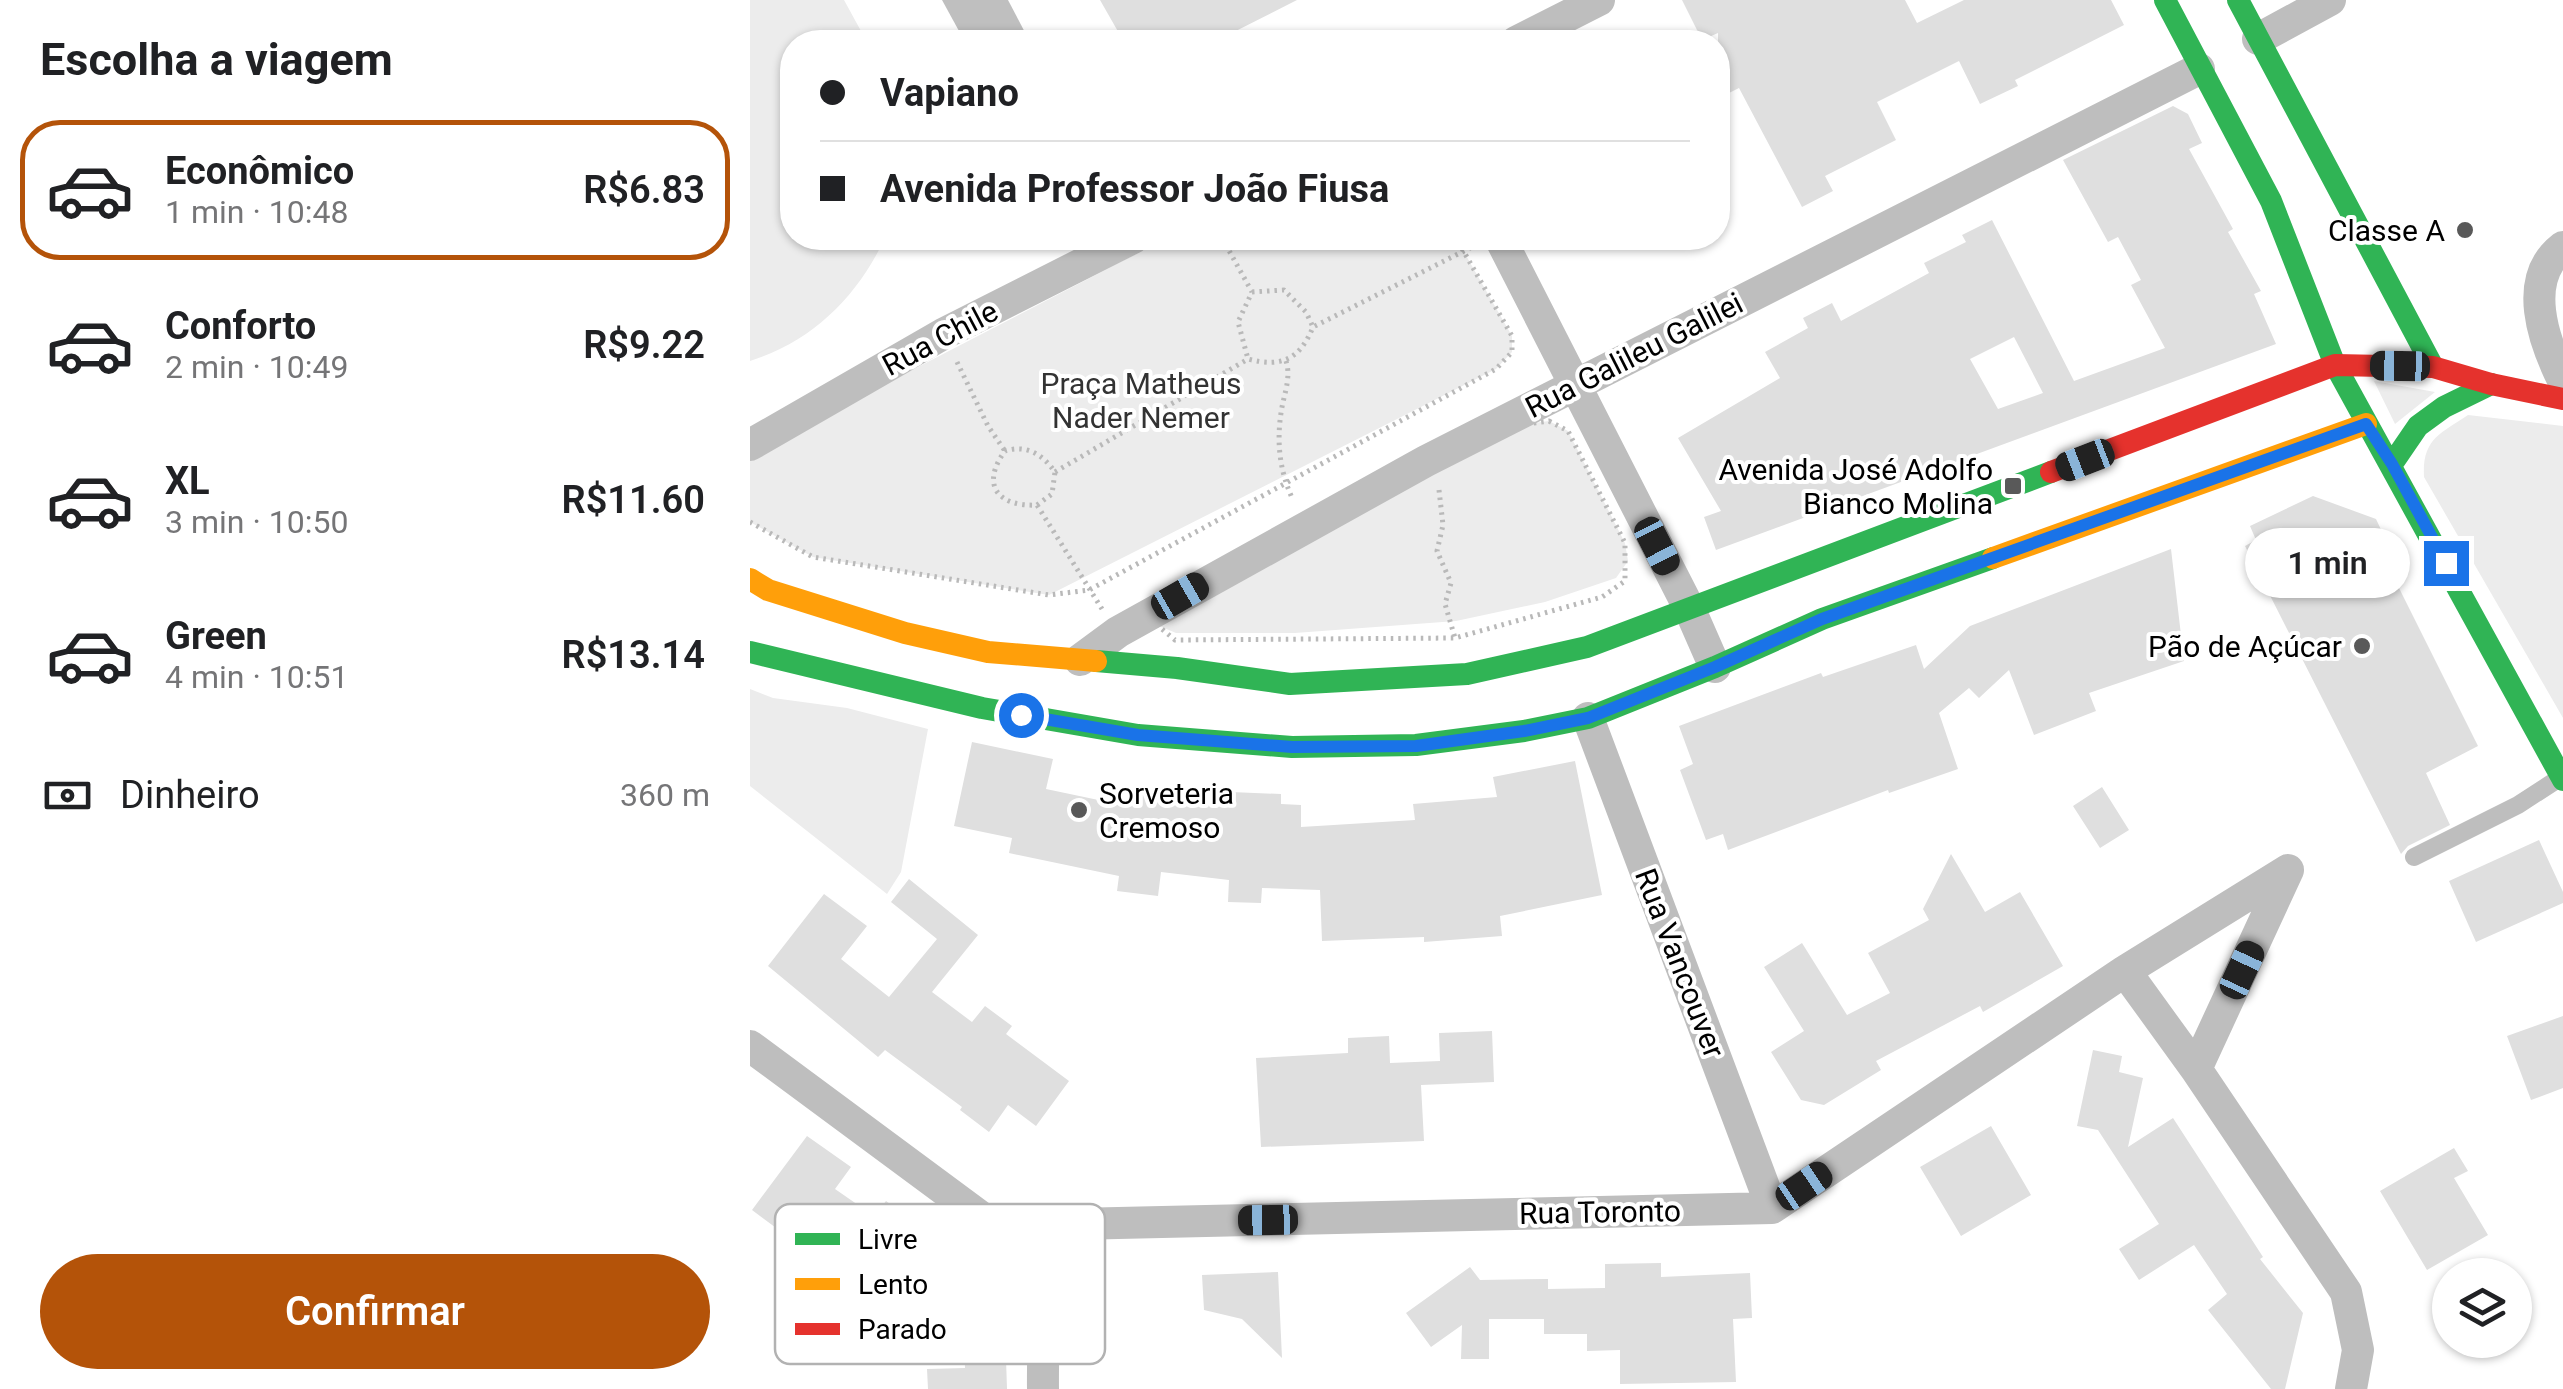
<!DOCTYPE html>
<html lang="pt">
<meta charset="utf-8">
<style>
:root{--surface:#fff;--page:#f6f6f6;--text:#202124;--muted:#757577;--line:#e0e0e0;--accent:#b45309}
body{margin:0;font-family:Roboto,sans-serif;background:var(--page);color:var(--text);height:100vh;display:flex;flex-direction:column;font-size:38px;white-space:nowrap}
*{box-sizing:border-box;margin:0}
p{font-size:32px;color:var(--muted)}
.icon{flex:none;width:55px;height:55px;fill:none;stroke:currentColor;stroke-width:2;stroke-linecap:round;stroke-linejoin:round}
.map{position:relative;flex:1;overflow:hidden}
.panel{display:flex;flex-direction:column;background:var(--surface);width:750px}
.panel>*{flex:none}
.guide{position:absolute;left:30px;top:30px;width:950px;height:220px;border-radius:40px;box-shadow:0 2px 8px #0004;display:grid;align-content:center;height:220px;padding:0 40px;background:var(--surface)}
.controls{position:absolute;left:1682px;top:1258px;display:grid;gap:20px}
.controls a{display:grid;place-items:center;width:100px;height:100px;border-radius:50%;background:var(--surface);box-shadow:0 2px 8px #0004;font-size:50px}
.end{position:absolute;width:45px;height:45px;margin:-22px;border:12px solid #1a73e8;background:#fff;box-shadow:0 0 0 5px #fff}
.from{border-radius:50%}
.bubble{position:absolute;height:70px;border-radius:35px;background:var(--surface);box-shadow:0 2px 8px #0004;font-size:32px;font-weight:600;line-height:70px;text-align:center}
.car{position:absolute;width:30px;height:60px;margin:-30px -15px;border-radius:12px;box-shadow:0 0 8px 2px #0007;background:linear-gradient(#222 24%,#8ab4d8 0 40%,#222 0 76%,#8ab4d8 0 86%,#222 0)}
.guide b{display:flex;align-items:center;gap:35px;height:95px;font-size:38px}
.guide b+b{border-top:2px solid var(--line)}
.guide i{width:25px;height:25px;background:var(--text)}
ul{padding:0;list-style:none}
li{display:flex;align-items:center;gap:30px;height:140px;margin:0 20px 15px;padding:0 20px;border:5px solid transparent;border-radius:40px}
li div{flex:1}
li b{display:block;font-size:38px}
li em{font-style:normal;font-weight:600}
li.selected{border-color:var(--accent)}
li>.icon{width:90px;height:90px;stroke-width:1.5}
h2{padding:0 40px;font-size:45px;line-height:120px}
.pay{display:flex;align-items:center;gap:25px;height:110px;padding:0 40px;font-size:38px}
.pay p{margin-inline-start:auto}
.cta{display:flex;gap:20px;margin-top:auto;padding:20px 40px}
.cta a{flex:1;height:115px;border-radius:60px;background:var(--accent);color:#fff;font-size:40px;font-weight:600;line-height:115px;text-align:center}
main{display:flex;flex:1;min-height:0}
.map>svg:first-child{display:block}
</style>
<main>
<section class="panel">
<h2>Escolha a viagem</h2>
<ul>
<li class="selected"><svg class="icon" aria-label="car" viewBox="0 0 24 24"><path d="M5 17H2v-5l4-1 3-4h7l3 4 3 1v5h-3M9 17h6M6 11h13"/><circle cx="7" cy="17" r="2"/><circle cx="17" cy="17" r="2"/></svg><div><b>Econômico</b><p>1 min · 10:48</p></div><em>R$6.83</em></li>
<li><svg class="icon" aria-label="car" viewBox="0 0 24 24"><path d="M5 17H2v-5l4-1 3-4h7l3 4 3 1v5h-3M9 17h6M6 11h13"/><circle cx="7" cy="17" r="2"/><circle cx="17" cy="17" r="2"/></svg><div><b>Conforto</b><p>2 min · 10:49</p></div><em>R$9.22</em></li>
<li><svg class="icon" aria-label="car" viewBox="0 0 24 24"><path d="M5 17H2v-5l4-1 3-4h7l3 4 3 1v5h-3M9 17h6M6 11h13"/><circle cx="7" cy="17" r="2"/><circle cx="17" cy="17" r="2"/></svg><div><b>XL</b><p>3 min · 10:50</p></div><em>R$11.60</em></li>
<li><svg class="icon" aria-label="car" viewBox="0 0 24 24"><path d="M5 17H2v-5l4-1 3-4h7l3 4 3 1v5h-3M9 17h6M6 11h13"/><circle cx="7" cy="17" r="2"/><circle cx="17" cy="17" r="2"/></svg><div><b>Green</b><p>4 min · 10:51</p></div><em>R$13.14</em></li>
</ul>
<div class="pay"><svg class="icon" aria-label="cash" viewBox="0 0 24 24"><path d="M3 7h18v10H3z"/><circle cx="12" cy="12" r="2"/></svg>Dinheiro<p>360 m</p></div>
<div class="cta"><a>Confirmar</a></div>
</section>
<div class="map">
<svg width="1813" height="1389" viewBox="0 0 1813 1389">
<rect width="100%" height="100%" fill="#fff"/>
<!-- green -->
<path fill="#ececec" d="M0 0H94L117 42H42V238H135C107 297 63 341 0 361Z
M417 238H706L762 336V352L746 369 299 595 63 557 0 522V454Z
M1624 381 1685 392 1645 424Z
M1718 415 1813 426V718L1674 477C1672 439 1690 434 1718 415Z
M799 421 818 431 875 543 878 561 866 578 795 602 706 621 545 633H426L407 625 776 424Z
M0 689 23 698 97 708 178 729 151 872 137 894 0 786Z"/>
<!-- water -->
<path fill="#bfbfbf" d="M192 0H258L280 42H215Z"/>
<!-- building -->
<path fill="#dfdfdf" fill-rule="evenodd" d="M350 0H547L464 42H374Z
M932 0H1155L1167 23 1214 0H1361L1374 25 1265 80 1268 86 1230 104 1209 61 1127 102 1146 140 1075 176 1083 191 1052 207 989 88 977 94 968 75V33L952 40Z
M1423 106 1438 114 1452 143 1439 149 1483 229 1478 232 1511 291 1504 294 1526 344 966 550 954 517 971 511 928 438 1030 378 1015 352 1058 328 1053 318 1082 303 1091 321 1179 273 1174 263 1216 242 1212 235 1242 220 1324 381 1415 348 1381 285 1391 280 1368 237 1358 242 1313 160ZM1264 337 1293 393 1248 409 1220 359Z
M1563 496 1626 519 1635 538 1626 542 1728 746 1676 773 1700 825 1658 846 1651 854 1495 546 1506 540 1500 526Z
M1421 549 1434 661 1339 693 1346 711 1284 735 1259 670 1229 698 1219 688 1189 713 1208 769 1139 793 1138 790 978 850 973 834 956 840 930 770 943 764 929 726 1071 673 1073 677 1166 645 1174 669 1220 626Z
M222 742 303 759 296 789 377 806 379 793 481 805V792L531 794V804L551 805V827L665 820 663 804 747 797 743 777 825 761 852 895 750 916 752 936 674 942V937L572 941 570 890 512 888 511 903 478 902 479 880 411 872 408 896 367 891 369 876 259 853 262 838 204 826Z
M1352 787 1379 830 1350 848 1323 806Z
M1789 840 1813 892V903L1726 942 1699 881Z
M1201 854 1235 912 1270 892 1313 966 1233 1012 1230 1006 1126 1061 1131 1070 1074 1105 1051 1100 1021 1052 1054 1031 1014 967 1052 943 1097 1015 1140 993 1118 953 1179 920 1173 909Z
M159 879 228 935 182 992 222 1022 235 1006 262 1026 256 1034 319 1081 286 1126 258 1105 239 1132 210 1110 212 1107 135 1050 128 1057 18 966 74 894 117 926 91 959 139 997 187 939 141 902Z
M1813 1016V1088L1781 1100 1757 1036Z
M742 1031 744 1082 671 1085 674 1141 511 1147 506 1058 598 1053V1038L639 1036 640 1063 690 1061 689 1033Z
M1343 1050 1372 1056 1369 1072 1393 1078 1378 1147 1423 1118 1513 1257 1510 1259 1553 1313 1535 1389H1521L1458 1310 1477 1294 1444 1245 1389 1280 1369 1249 1409 1224 1348 1130 1327 1126Z
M1241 1126 1281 1195 1211 1236 1170 1167Z
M57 1136 101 1167 85 1189 124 1216 136 1201 218 1261 185 1305 174 1303 157 1325 2 1210Z
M1704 1148 1718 1171 1704 1178 1738 1235 1677 1270 1630 1191Z
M911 1263V1277L1000 1273 1002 1318 983 1319 986 1382 870 1384V1350L837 1351V1334H794V1319H739V1359H711L712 1325 681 1347 656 1313 720 1267 730 1280 798 1279V1289L855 1288V1264Z
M528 1272 532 1358 492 1319 454 1310 452 1275Z
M254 1298 257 1389H178L177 1369 215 1368 212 1300Z"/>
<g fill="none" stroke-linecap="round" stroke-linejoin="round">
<!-- path -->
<path stroke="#b9b9b9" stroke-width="5" stroke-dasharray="2.5 5" stroke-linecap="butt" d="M472 238 502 292 488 322 498 359
M502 292 534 290 556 312 563 327
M536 361C541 376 535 392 532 407 526 440 529 470 543 500
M207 362 238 426 255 451
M799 421 818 431 875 543V581L852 597 705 638 425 640 407 625 409 612 776 424Z
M305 472 498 359C532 368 550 359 563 327L724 246
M689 490 693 525 687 551 701 583 695 604 705 638
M287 505 302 494 305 472C293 455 277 444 255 451 230 485 248 507 287 505L352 609
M0 522 63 557 299 595 339 590 746 369 762 352V336L706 238"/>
<!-- lane -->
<path stroke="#bebebe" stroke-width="18" d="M1664 857 1768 805 1811 777"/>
<!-- street -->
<path stroke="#bebebe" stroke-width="32" d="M1508 39 1580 0
M766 42 849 0
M750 238 940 610 965 667
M1813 247C1771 279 1794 342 1813 380
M0 445 193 334 383 238
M330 660 368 632 676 461 1449 69
M838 718 1022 1208
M1375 971 1446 1069 1596 1292 1608 1350 1601 1389
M0 1046 254 1234C303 1288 292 1321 293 1389
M1446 1069 1538 870
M254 1234 324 1224 1022 1208 1375 971 1538 870"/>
<!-- fast -->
<path stroke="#30b455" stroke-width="22" d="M1415 0 1521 201 1585 365 1813 780
M1488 0 1683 367
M1642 464 1668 426 1694 407 1741 384
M0 652 232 708 388 735 542 747 666 745 774 731 838 718 965 667 1072 619 1243 558
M346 661 427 668 540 684 717 674 837 647 1301 472"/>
<!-- slow -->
<path stroke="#ff9f0a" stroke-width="22" d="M1243 558 1616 424
M0 579 18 590 155 633 238 652 346 661"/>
<!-- jam -->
<path stroke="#e5322d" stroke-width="22" d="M1301 472 1585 365 1683 367 1741 384 1813 399"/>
</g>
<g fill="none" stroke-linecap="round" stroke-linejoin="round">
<!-- route -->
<path stroke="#1a73e8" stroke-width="12" d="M271 715 388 735 542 747 666 746 774 731 838 718 965 667 1072 619 1616 424 1642 464 1696 563"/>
</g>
<!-- markers -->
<g fill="#595959" stroke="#fff" stroke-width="4">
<circle cx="1715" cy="230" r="10"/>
<rect x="1253" y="476" width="20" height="20" rx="5"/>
<circle cx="1612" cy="646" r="10"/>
<circle cx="329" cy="810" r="10"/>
</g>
<g text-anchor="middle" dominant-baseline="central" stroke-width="8" stroke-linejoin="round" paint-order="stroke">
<!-- poi labels -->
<g font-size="30" fill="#000" stroke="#fff" text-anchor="end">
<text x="1695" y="230">Classe A</text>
<text x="1243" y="469">Avenida José Adolfo<tspan x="1243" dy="34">Bianco Molina</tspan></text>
<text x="1592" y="646">Pão de Açúcar</text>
<text x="349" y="793" text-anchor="start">Sorveteria<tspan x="349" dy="34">Cremoso</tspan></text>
</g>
<!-- street labels -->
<g font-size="30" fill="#000" stroke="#fff">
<text transform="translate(190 338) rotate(-28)">Rua Chile</text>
<text transform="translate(884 355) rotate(-27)">Rua Galileu Galilei</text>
<text transform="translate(930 963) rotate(69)">Rua Vancouver</text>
<text transform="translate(850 1212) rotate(-1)">Rua Toronto</text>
</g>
<!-- park labels -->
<g font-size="30" fill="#333" stroke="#fff">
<text x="391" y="383">Praça Matheus<tspan x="391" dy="34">Nader Nemer</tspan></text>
</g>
</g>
<!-- legend -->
<rect x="25" y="1204" width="330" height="160" rx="15" fill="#fff" stroke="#b2b2b2" stroke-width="2.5"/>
<rect x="45" y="1233" width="45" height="12" fill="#30b455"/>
<rect x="45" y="1278" width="45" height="12" fill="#ff9f0a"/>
<rect x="45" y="1323" width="45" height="12" fill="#e5322d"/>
<g font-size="28" fill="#000">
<text x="108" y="1249">Livre</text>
<text x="108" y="1294">Lento</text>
<text x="108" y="1339">Parado</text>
</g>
</svg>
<div class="controls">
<a><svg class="icon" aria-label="layers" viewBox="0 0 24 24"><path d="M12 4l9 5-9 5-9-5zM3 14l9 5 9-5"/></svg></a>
</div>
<i class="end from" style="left:271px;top:715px"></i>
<i class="end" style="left:1696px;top:563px"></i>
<div class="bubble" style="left:1495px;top:528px;width:165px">1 min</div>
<i class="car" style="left:1650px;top:366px;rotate:271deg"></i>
<i class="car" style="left:1335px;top:460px;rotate:249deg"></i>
<i class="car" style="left:907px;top:546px;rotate:153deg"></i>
<i class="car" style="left:430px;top:596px;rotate:60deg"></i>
<i class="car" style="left:1492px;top:970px;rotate:25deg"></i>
<i class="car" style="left:1054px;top:1186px;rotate:56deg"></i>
<i class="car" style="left:518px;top:1220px;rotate:269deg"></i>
<div class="guide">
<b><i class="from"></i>Vapiano</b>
<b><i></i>Avenida Professor João Fiusa</b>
</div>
</div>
</main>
